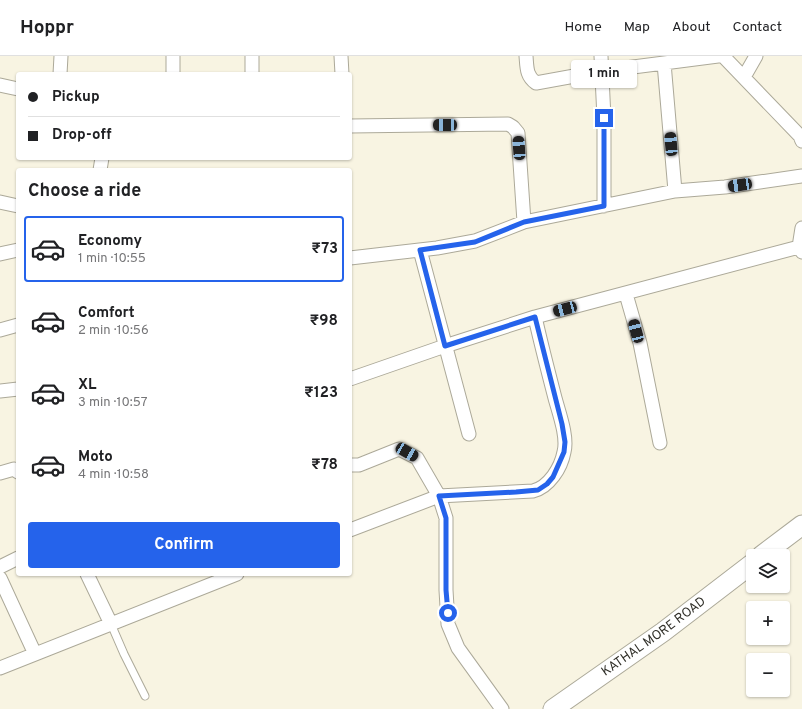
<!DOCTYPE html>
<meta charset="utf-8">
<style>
:root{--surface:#fff;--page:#f6f6f6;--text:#202124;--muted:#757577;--line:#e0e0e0;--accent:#2563eb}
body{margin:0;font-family:Overpass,sans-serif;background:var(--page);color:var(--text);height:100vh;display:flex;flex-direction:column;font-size:15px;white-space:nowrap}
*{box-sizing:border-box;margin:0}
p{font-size:13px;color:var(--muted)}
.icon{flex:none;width:22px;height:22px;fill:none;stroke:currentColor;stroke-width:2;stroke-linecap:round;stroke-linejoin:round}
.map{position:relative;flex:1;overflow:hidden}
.side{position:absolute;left:16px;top:112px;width:336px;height:408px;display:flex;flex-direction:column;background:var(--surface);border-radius:4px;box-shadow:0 1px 3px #0004}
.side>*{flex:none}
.guide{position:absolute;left:16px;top:16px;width:336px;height:88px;border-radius:4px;box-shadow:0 1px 3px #0004;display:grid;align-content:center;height:88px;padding:0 12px;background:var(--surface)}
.tools{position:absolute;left:746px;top:493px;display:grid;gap:8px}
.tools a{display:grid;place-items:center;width:44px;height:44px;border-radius:4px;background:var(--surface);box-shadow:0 1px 3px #0004;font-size:20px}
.end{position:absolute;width:18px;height:18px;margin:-9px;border:5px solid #2563eb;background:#fff;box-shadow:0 0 0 2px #fff}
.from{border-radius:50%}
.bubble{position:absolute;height:28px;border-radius:4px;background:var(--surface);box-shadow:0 1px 3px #0004;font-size:13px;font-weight:700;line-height:28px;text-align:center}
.car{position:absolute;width:12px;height:24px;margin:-12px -6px;border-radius:5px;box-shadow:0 0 3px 1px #0007;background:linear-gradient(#222 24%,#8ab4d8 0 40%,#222 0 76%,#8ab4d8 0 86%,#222 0)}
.guide b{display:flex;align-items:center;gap:14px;height:38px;font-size:15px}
.guide b+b{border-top:1px solid var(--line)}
.guide i{width:10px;height:10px;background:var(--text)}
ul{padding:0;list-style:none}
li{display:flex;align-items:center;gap:12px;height:66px;margin:0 8px 6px;padding:0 4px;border:2px solid transparent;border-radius:4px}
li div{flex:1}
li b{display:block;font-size:15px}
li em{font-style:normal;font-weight:700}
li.current{border-color:var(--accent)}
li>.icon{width:36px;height:36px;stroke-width:1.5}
h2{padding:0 12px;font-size:18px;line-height:48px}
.button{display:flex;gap:8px;margin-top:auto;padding:8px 12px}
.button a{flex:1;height:46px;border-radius:4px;background:var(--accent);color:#fff;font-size:16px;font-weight:700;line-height:46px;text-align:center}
header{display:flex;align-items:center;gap:24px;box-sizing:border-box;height:56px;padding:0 20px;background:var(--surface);border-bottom:1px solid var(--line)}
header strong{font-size:19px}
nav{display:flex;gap:22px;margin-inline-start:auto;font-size:14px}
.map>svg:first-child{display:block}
</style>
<header>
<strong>Hoppr</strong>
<nav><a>Home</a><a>Map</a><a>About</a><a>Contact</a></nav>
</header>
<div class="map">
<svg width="802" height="653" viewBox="0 0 802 653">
<rect width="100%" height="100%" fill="#f8f4e2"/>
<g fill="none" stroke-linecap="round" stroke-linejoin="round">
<defs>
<path id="service" d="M111 568 124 598 145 640"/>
<path id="minor" d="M341 0 342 18
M526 0C527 11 526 20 536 27L602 15 718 0
M601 0 604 62V150
M723 0 800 80 802 85
M664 7 675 135
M60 18 61 0
M173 18V0
M252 18V0
M744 21 756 0
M0 29 18 33
M350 70 508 68 513 71 518 77 524 166
M100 114 102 102
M0 146 18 150
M799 191 802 172
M420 194 469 378
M0 198 18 194
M350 202 437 192 475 185 524 166 675 135 725 131 802 120
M626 238 640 287 660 387
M0 274 18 269
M350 323 445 290 535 261 799 191 802 196
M0 335 18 333
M350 409H359L399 393 417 402 439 440 446 462V534L448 568 458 592 502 653
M0 417 14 413 18 416
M350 474 439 440 533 435C549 431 561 412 564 396 568 381 559 357 555 342 548 315 541 288 535 261
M0 511 18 502
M87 518 111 568
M0 522 35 598
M0 612 237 518"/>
<g id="secondary">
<path d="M761 500 802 469"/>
<path id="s1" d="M553 653 663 576 753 507"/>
</g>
</defs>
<!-- service casing -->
<use href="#service" stroke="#aca999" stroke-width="9"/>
<!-- minor casing -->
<use href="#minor" stroke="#aca999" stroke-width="15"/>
<!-- secondary casing -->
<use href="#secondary" stroke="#aca999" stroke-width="21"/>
<!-- service -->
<use href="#service" stroke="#fff" stroke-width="7"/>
<!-- minor -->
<use href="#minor" stroke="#fff" stroke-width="13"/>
<!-- secondary -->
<use href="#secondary" stroke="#fff" stroke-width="19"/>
</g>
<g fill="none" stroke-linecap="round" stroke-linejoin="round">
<!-- route -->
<path stroke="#2563eb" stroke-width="5" d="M448 557 446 534V462L439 440 516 436 538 434 547 428 553 421 564 396 565 386 562 368 535 261 445 290 420 194 475 186 524 166 604 150V62"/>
</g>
<g text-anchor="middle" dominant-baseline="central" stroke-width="3.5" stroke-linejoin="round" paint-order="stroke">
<!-- street labels -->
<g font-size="13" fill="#313029" stroke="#f8f4e2">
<text stroke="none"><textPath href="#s1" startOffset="124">KATHAL MORE ROAD</textPath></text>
</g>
</g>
</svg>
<div class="tools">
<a><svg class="icon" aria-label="layers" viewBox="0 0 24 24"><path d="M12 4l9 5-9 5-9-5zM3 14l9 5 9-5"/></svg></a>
<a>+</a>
<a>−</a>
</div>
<i class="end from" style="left:448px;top:557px"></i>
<i class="end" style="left:604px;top:62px"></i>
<div class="bubble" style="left:571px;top:4px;width:66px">1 min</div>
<i class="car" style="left:445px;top:69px;rotate:270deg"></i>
<i class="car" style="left:671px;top:88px;rotate:355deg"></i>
<i class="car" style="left:519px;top:92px;rotate:356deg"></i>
<i class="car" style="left:740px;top:129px;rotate:262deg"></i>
<i class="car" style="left:565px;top:253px;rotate:255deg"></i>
<i class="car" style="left:636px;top:275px;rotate:345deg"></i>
<i class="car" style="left:407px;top:396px;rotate:120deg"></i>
<div class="guide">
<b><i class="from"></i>Pickup</b>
<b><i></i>Drop-off</b>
</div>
<section class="side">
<h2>Choose a ride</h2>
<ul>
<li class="current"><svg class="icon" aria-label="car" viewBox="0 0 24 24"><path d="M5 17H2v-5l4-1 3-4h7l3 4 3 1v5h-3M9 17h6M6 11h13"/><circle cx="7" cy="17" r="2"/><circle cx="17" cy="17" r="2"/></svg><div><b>Economy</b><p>1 min · 10:55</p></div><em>₹73</em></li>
<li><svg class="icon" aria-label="car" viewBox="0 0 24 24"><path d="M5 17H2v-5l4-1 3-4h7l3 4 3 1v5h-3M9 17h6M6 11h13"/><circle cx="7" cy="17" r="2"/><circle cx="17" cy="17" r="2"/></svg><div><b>Comfort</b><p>2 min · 10:56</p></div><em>₹98</em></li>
<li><svg class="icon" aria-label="car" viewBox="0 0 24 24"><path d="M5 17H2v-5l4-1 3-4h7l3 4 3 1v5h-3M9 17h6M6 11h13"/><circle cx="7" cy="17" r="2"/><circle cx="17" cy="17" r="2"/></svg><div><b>XL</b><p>3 min · 10:57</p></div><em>₹123</em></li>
<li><svg class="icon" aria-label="car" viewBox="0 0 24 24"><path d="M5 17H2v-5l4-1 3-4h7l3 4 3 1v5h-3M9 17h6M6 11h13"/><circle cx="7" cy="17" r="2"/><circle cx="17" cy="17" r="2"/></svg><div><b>Moto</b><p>4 min · 10:58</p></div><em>₹78</em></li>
</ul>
<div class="button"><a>Confirm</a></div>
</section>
</div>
